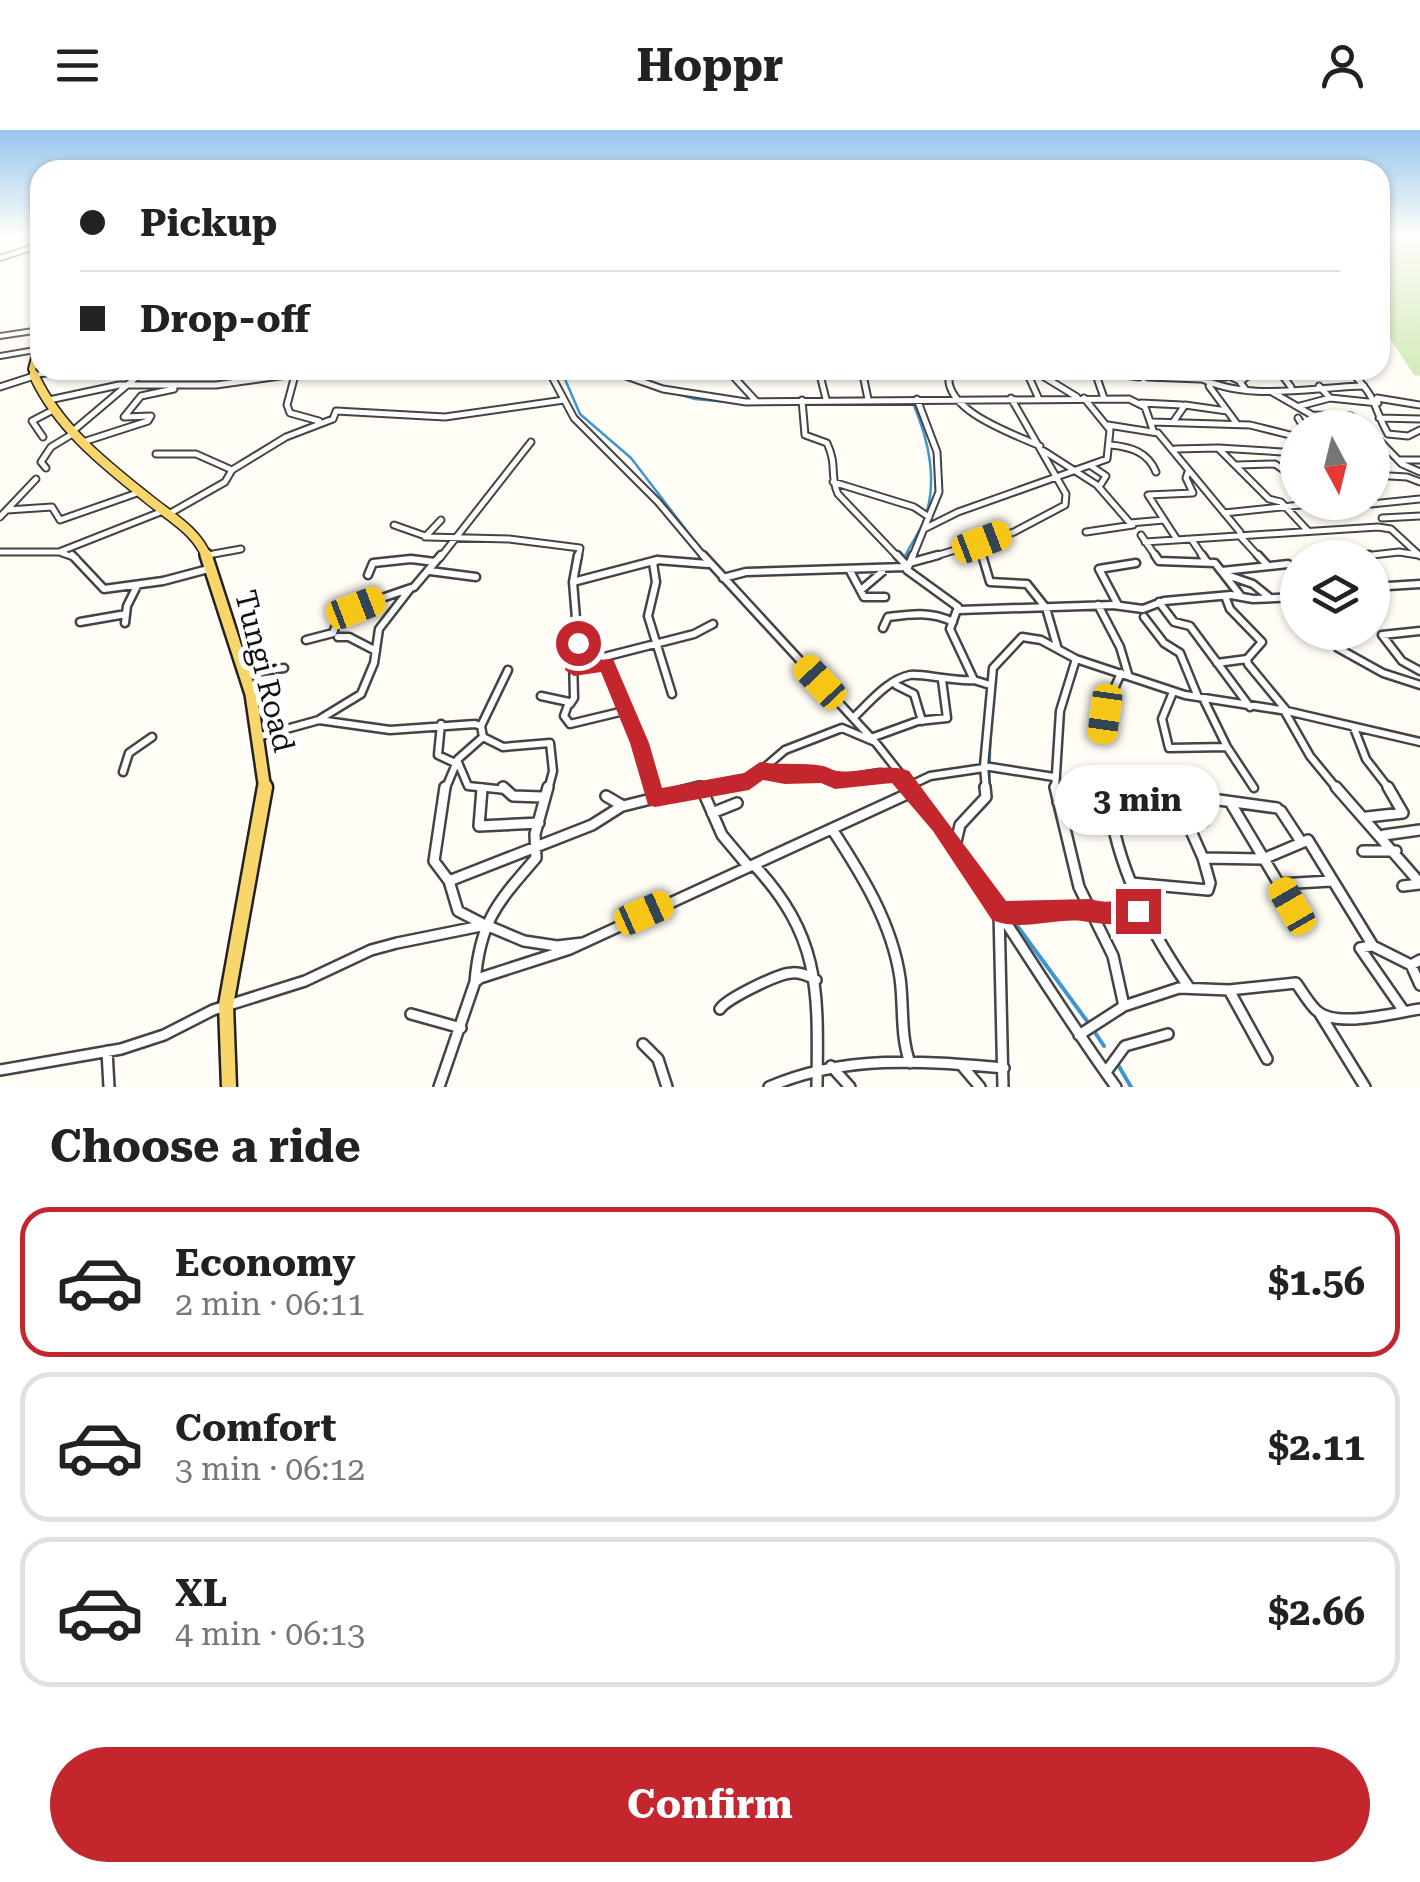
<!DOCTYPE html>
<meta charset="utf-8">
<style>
:root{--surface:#fff;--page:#f2f2f2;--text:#222;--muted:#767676;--line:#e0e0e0;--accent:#c4262e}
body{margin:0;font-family:"Roboto Serif",serif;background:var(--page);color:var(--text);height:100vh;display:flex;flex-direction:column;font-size:38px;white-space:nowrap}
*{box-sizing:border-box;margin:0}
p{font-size:32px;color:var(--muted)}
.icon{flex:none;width:55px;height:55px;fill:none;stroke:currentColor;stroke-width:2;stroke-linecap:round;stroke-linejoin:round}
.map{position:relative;height:957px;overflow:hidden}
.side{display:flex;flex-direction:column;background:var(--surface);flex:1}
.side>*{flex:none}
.banner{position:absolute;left:30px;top:30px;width:1360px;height:220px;border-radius:30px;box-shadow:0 2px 8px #0004;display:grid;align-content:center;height:220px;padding:0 50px;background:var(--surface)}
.needle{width:65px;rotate:173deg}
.buttons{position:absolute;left:1280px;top:280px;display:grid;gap:20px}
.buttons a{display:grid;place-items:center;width:110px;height:110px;border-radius:50%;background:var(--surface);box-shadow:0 2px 8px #0004;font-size:50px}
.end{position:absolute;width:45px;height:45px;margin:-22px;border:12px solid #c4262e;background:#fff;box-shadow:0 0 0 5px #fff}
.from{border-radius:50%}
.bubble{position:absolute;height:70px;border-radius:35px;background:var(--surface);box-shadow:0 2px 8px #0004;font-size:32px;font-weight:700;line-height:70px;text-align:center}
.car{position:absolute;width:30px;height:60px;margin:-30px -15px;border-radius:12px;box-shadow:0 0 8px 2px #0007;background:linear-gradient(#f5c518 24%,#345 0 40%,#f5c518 0 76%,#345 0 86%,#f5c518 0)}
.banner b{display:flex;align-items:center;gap:35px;height:95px;font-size:38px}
.banner b+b{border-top:2px solid var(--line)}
.banner i{width:25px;height:25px;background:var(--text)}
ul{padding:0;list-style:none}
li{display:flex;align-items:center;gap:30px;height:150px;margin:0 20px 15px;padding:0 30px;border:5px solid var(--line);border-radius:30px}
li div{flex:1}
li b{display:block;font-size:38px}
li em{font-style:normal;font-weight:700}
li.selected{border-color:var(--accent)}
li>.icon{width:90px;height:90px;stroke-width:1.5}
h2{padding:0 50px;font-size:45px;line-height:120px}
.action{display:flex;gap:20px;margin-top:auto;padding:20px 50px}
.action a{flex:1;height:115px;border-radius:60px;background:var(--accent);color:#fff;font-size:40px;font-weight:700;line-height:115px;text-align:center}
header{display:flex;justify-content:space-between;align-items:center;height:130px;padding:0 50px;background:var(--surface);font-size:45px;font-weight:700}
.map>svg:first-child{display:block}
</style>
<header><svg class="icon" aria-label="menu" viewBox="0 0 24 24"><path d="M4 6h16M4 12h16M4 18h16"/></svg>Hoppr<svg class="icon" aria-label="person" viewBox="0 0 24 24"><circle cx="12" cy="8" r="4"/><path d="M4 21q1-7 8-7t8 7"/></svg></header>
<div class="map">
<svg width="1420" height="957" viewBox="0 0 1420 957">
<rect width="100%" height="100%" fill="#fffdf5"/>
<!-- green -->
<path fill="#d5ebbd" d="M1380 105H1420V246L1414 245 1380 193Z"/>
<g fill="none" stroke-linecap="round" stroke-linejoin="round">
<!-- stream-far1 -->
<path stroke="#3f96cf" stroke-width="2.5" d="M561 240 580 284 631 328 703 422
M636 252 695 269 740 273
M904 429C909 416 918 405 923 393 939 353 929 311 913 273
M903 441 929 459
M787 512 812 539
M838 567 853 583
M858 589 869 601
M885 619 911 651
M989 660 991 584"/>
<!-- stream -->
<path stroke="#3f96cf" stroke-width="4" d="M968 693 987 673
M995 767 1005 780
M1010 786 1087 891
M1094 901 1104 916
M1117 933 1131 957"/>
<!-- river -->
<path stroke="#b9e0f7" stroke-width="5" d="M1380 118 1394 112 1390 105"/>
<defs>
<path id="minor-far3" d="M0 128 40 115
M0 206 40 200
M0 226 35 220
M549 240 553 247
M610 240 630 247
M728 240 734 247
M819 240 821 247
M862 240 863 247
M1026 240 1029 247
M1030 240 1047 247
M1096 240 1139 247
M1174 240 1197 247
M1218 240 1232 247
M1278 240 1283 247
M1350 240 1357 247
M1095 242 1097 247
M34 245 72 240
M30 247 34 246
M137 247 143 240
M270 247 298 240
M949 247 950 240
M1148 247H1152
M1246 247 1254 241"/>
<path id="minor-far2" d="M295 245 287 275 290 283 319 291
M551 245 574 288 658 372 705 428
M623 245 663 259 746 272 1129 269 1145 277 1153 300
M732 245 756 271
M820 245 826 269
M863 245 868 269
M949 245C944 281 1014 304 1040 316
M1028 245 1038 267
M1041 245 1077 267
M1096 245 1104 268
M1125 245 1139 247
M1189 245 1197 247
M1227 245 1240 251
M1282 245 1291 257
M1354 245C1378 270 1373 277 1388 304
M1196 246C1247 273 1309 257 1364 256
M1148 247 1200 249
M1202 248 1226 247
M1209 256 1237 294
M1319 256 1330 268 1378 273
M0 257 34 246
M1246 260 1240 252 1249 245
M1272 262 1312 285 1316 297
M1377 268 1420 275
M49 270 119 255H216L287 245
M802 270 805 305 827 313C838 337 829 344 838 364L899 428
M1141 273 1182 275
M1300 276 1330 268
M1312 285 1351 286 1359 298
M1298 288 1304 298
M1379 288 1420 289
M1174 291 1185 275 1227 281
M1152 292 1250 295 1298 307
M1108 295 1158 303 1240 402
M1304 297H1318
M73 301 139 245
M1372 303 1402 334 1420 342
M1388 304 1408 306 1420 300
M43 307 32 291 55 279
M83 312 148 291 151 286 124 287 141 266 174 259
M1111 315C1131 317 1148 322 1156 342
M1219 318 1298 323
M1175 319 1218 318 1269 369 1281 372 1308 401
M1044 321 1097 355 1130 393 1164 390
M156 324H196L232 340 225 352 167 385
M1398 330H1420
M1237 335 1275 334 1285 341 1298 342
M1091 336 1106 346 1099 357
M46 338 41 332 51 317 74 303
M232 340 286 307 333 289 336 281 445 287 564 270
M1372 345 1407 347 1420 352
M833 352 914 377 929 387
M1371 374 1420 369
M7 380 52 377 60 390 140 362
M1224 383 1329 372
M0 387 36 349
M1382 388 1420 386
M394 395 428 407 509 409 580 418 578 428
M926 398 958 382 1107 329 1110 300 1084 268
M1086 402 1133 395
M1141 405 1157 428
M1239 405 1260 428
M425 407 441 390
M1176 408 1148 365 1193 363 1186 348 1188 342
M1192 410 1204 428
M1145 412 1378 397 1391 399 1420 426
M979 413 983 428
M0 422H59L163 381
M59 422 76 428
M208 425 241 419
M440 428 531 312
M912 428 939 362 937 322 917 269
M929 428 1014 402 1065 375 1066 364 1011 268
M1346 428 1399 422 1418 425"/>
<path id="minor-far1" d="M72 425 104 459 163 451 212 438
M703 425 876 613 913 660
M897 425 907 436
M913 425 907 440 958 477 950 499 974 550 990 555
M982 425 990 452 1027 454 1046 478 1057 516
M1155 425 1159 431 1215 433 1240 465
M1202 425 1207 432
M1258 425 1268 436
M1345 428 1369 425
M658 430 653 433 656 452 648 486 672 564
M909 433 938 425
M849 439 864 467H885
M430 441 476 447
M1222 441 1288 434
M1224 444 1253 454 1269 467
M368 445 373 433 411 429 435 432
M723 448 746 442 905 437
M573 452 657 430 708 434
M1372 457 1420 454
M861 460 882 442
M1225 466 1230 479 1262 512 1247 529 1248 534 1286 580
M1159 472 1174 492 1190 496 1250 577
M1098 475 1120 517 1128 544
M1118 475 1099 439 1136 433
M959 480 1113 475 1143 479 1164 471 1231 465 1253 469 1298 467
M1144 487 1164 513 1180 523 1198 567
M80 492 126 484
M125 493 127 476 137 456
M883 498 888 487C911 484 931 481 953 492
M1420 501 1382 505 1402 531 1420 541
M338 507H349L376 521
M306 510 333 503 341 482 414 457 441 425
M1338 518 1383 543 1420 555
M1217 533 1247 529
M574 539 607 534
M246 543 284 538
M896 555 914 564 922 591
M1173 562 1162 589 1169 618 1227 617
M541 566 569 572 564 586 570 594 624 581
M1204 570 1227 617 1254 658
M570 574 574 568 573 527 578 513 573 452 578 425
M1285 582 1310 626 1338 660
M853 588C870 572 887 550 910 545 920 543 956 552 974 550
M320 589 361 564 374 533 379 499 410 459
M441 594 438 625 455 633
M481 596 508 540
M1354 598 1366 629 1390 660
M261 606 319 590 390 600 475 594 481 596 483 607
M483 607 503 617 550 613 553 641 548 660
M1101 607 1107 575 1121 543
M871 608 918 591 947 588 942 550
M457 630 468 656 506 660
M984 636 1054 647
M760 640 785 645 818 644 835 650 880 643 901 646
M123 642 129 623 152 607
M909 656 930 646 984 638
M445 660 458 629 483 607
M653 660 639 613 604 527 694 504 713 494
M689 660 749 651 785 620 842 598 875 612
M986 660 984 636 993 538 1022 507 1041 510 1076 529 1185 565 1287 581 1420 612
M1055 660 1060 581 1076 529
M1108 660 1107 648 1145 647"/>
<path id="minor" d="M445 657 434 731 449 751 458 781 485 795
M503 657 513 666 542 667
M652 657 655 668
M701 657 722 705 748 736
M911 657C986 753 1045 859 1116 957
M1055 657 1079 757 1113 826 1124 876
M1108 657C1112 729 1148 798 1188 856
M1336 657 1420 753
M482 659 479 696 539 693
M606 666 623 676 699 657
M1058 672 1088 676 1109 666
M1230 672 1279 754 1331 751
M1203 673 1219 670 1277 678
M1281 681 1300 710
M712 683 737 673
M1367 687 1403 683 1388 657
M832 699C862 745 892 793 900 848 904 877 900 905 910 933
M1384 705 1420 700
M955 716 960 695 986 667 985 657
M1363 721H1396
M1203 728 1191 701 1194 692 1204 691
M754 735C822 808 818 863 817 957
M449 751 592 695 622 676
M1131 753 1208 760 1210 753 1203 728 1263 729 1308 710 1373 816 1411 835
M1279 754 1291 776
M1403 756 1420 754
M999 782 1003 957
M1001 782 1091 780
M1095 785 1142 780
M1371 816 1360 818 1403 880
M1420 830 1411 835 1420 855
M475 852C480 791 497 773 536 728L535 704 548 657
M1229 860 1267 929
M720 879C726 869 779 843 792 843 801 842 809 846 816 850
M411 884 461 898
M1320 884 1365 957
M1079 905 1124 876 1179 858 1229 860 1296 853C1302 861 1308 872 1316 880 1336 899 1394 883 1420 879
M643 914 658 929 667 957
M107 921 109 957
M831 936 850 957
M963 937 980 957
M0 940 121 919 164 905 213 880 305 851 371 820 397 813 486 795 524 811 557 816 583 813
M1106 942 1125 916 1168 904
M439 957 475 852 480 848 570 819 914 661
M769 957C845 924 923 931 1004 938"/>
<path id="major-far3" d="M36 247 32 239 40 209"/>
<path id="major-far2" d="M34 245C57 296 103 333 146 367 167 385 197 400 207 428"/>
<path id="major-far1" d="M206 425 251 564 265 660"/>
<path id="major" d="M229 957 226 875 265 657"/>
</defs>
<!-- minor-far3 casing -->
<use href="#minor-far3" stroke="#444" stroke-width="8"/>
<!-- minor-far2 casing -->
<use href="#minor-far2" stroke="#444" stroke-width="9"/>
<!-- minor-far1 casing -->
<use href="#minor-far1" stroke="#444" stroke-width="11"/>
<!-- minor casing -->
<use href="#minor" stroke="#444" stroke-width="14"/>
<!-- major-far3 casing -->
<use href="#major-far3" stroke="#222" stroke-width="10"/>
<!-- major-far2 casing -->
<use href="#major-far2" stroke="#222" stroke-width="12"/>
<!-- major-far1 casing -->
<use href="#major-far1" stroke="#222" stroke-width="16"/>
<!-- major casing -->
<use href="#major" stroke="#222" stroke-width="19"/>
<!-- minor-far3 -->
<use href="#minor-far3" stroke="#fff" stroke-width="4"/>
<!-- minor-far2 -->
<use href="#minor-far2" stroke="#fff" stroke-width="5"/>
<!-- minor-far1 -->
<use href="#minor-far1" stroke="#fff" stroke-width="6"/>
<!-- minor -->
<use href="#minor" stroke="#fff" stroke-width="9"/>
<!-- major-far3 -->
<use href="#major-far3" stroke="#f9d66b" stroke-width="6"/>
<!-- major-far2 -->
<use href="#major-far2" stroke="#f9d66b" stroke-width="9"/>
<!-- major-far1 -->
<use href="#major-far1" stroke="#f9d66b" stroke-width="11"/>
<!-- major -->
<use href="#major" stroke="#f9d66b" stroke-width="14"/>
</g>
<!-- sky -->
<linearGradient id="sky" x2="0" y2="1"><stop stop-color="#95c6ee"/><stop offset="0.44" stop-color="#fffefa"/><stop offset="1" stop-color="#fffefa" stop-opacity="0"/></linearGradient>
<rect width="1420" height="239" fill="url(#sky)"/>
<!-- route -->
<path fill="#c4262e" d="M578 506 586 513 584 531 613 529 649 613 662 658 744 643 760 632C781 636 803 632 823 636 828 637 833 641 838 641 863 644 884 632 909 641L1006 771 1091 769C1109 776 1127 766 1145 773L1148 781 1145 788C1122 798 1103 794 1082 791 1052 788 1022 802 992 790L933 701 892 653 835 659 821 653 785 654 763 650 749 660 655 677 648 675 630 613 601 542 574 546 565 540 570 513Z"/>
<g text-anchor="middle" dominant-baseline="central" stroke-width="10" stroke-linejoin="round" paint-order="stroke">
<!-- street labels -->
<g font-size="30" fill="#111" stroke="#fff">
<text transform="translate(265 541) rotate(76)">Tungi Road</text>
</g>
</g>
</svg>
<div class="buttons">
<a><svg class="needle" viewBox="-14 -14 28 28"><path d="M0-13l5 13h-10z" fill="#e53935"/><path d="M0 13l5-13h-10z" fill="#767676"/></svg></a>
<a><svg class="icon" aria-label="layers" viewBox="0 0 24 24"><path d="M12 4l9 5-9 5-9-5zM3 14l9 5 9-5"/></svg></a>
</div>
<i class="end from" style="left:578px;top:513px"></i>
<i class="end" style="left:1138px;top:781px"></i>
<div class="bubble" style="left:1055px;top:635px;width:165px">3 min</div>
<i class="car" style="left:982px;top:412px;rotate:69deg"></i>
<i class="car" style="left:356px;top:478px;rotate:69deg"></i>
<i class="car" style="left:820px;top:552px;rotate:317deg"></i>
<i class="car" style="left:1105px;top:584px;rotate:188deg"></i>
<i class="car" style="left:1292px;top:776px;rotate:330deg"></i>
<i class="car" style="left:644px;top:783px;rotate:66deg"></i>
<div class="banner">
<b><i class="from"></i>Pickup</b>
<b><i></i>Drop-off</b>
</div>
</div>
<section class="side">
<h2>Choose a ride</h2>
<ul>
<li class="selected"><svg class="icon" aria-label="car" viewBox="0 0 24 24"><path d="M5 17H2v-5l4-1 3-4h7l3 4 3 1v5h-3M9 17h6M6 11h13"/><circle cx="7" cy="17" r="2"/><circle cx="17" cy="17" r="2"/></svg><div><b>Economy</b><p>2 min · 06:11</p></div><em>$1.56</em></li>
<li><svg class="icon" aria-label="car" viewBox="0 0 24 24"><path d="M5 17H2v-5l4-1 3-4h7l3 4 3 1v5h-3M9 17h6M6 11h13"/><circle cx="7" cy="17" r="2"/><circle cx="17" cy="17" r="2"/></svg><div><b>Comfort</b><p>3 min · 06:12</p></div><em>$2.11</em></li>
<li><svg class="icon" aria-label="car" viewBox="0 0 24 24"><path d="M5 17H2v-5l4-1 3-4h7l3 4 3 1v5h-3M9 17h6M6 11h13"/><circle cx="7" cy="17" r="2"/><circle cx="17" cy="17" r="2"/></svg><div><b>XL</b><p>4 min · 06:13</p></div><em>$2.66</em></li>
</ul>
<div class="action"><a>Confirm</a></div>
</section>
